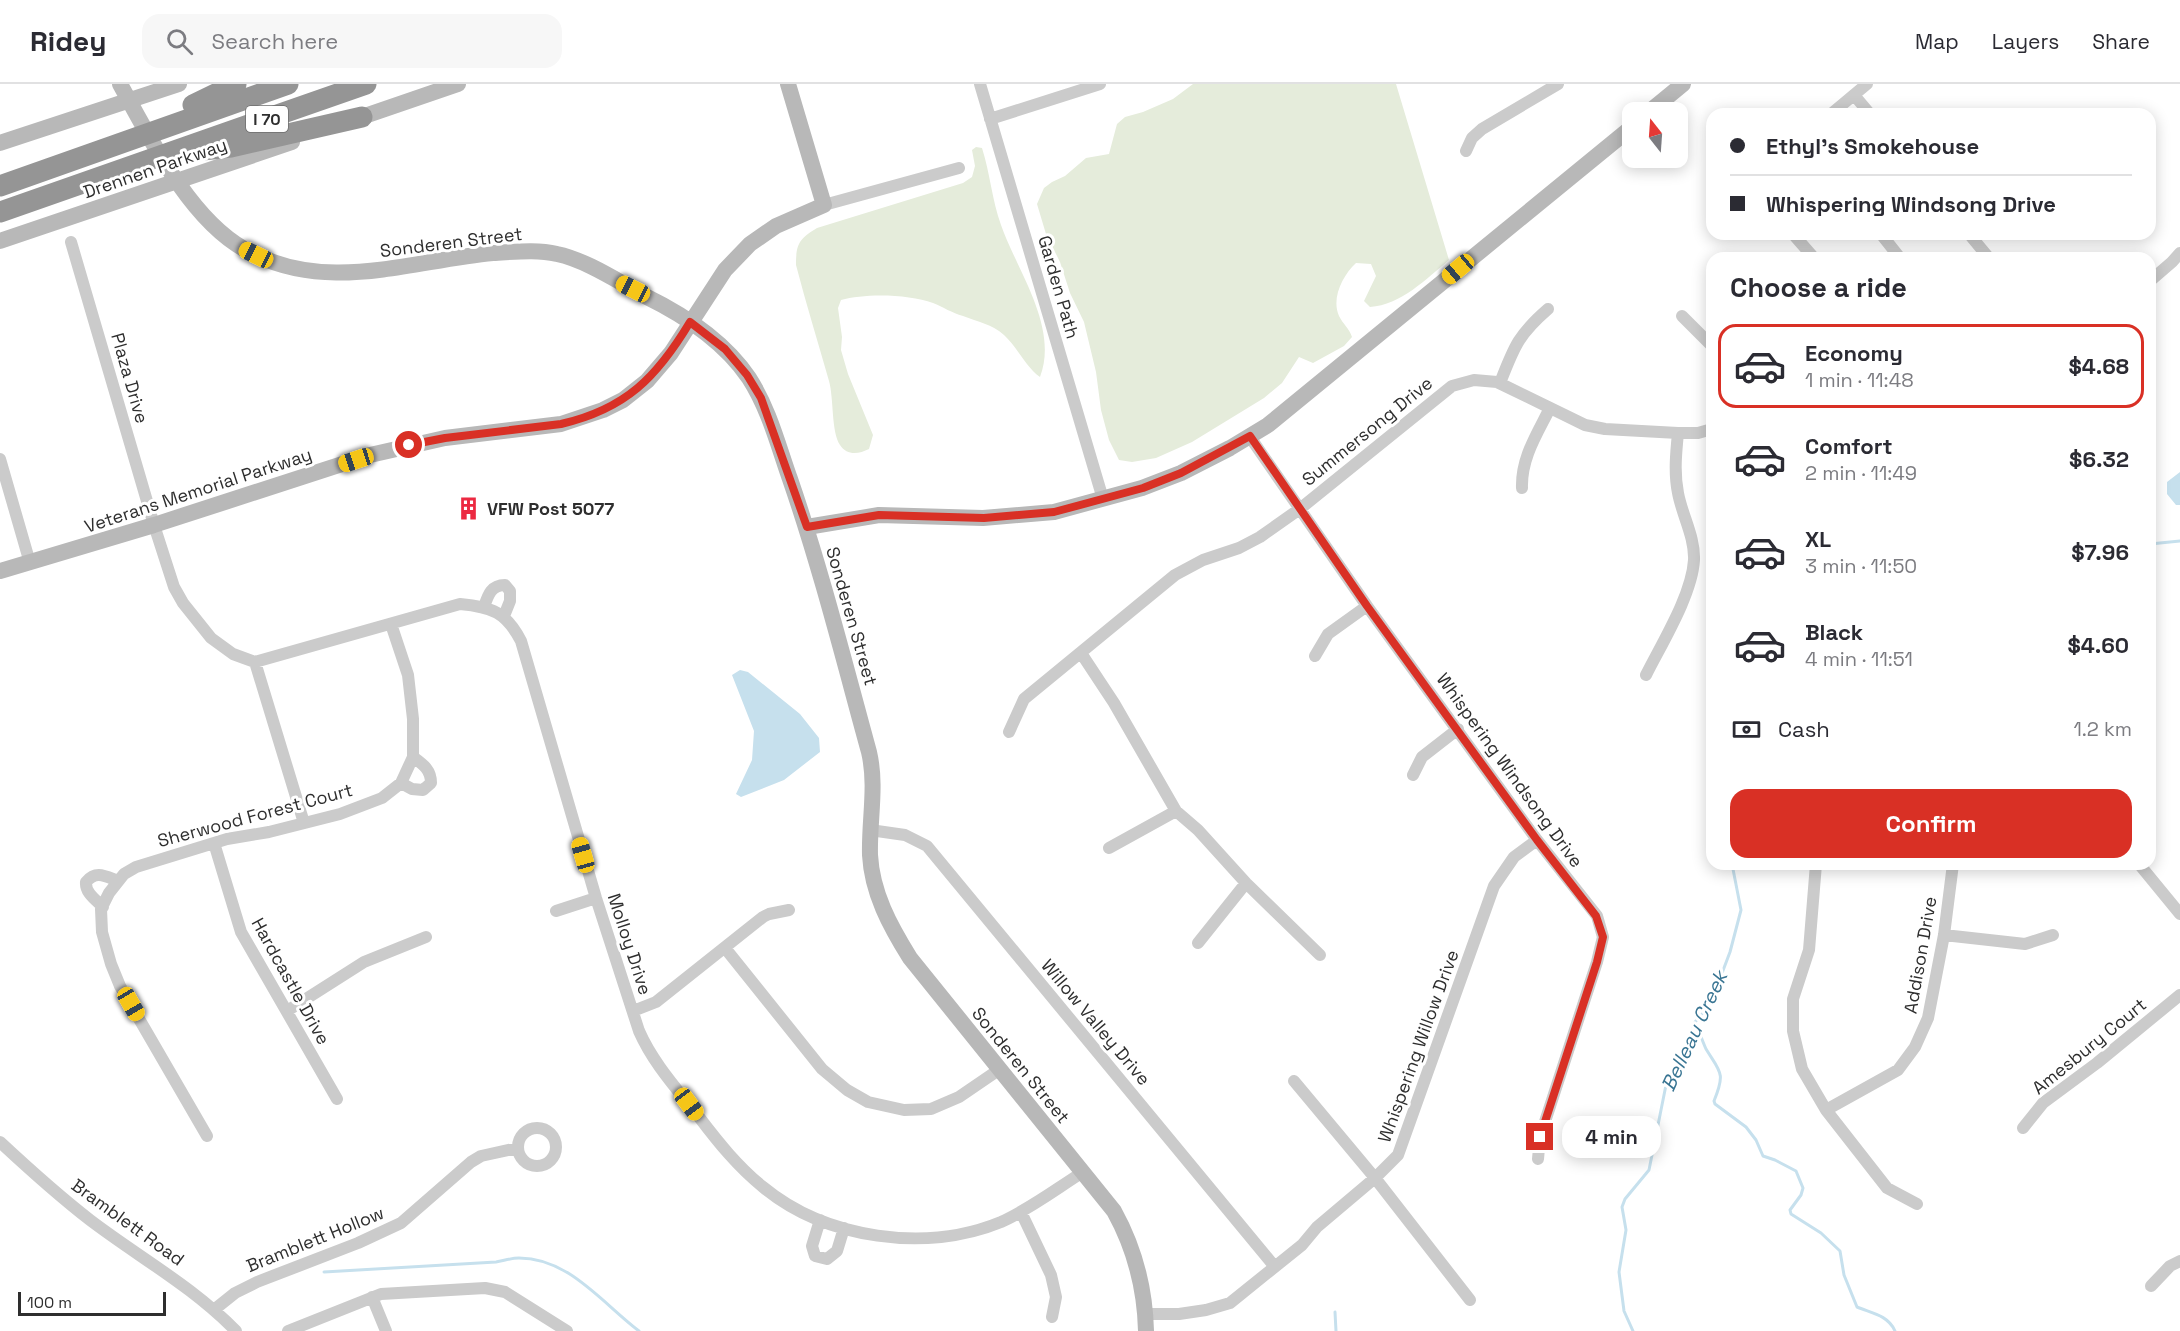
<!DOCTYPE html>
<meta charset="utf-8">
<style>
:root{--surface:#fff;--page:#f7f7f7;--text:#2b2b33;--muted:#7c7c81;--line:#e1e1e2;--accent:#d93025}
body{margin:0;font-family:"Space Grotesk",sans-serif;background:var(--page);color:var(--text);height:100vh;display:flex;flex-direction:column;font-size:22px;white-space:nowrap}
*{box-sizing:border-box;margin:0}
p{font-size:20px;color:var(--muted)}
.icon{flex:none;width:33px;height:33px;fill:none;stroke:currentColor;stroke-width:2;stroke-linecap:round;stroke-linejoin:round}
.map{position:relative;flex:1;overflow:hidden}
.sheet{position:absolute;left:1706px;top:168px;width:450px;height:618px;display:flex;flex-direction:column;background:var(--surface);border-radius:18px;box-shadow:0 3px 15px #0003}
.sheet>*{flex:none}
.hud{position:absolute;left:1706px;top:24px;width:450px;height:132px;border-radius:18px;box-shadow:0 3px 15px #0003;display:grid;align-content:center;height:132px;padding:0 24px;background:var(--surface)}
.needle{width:39px;rotate:343deg}
.controls{position:absolute;left:1622px;top:18px;display:grid;gap:12px}
.controls a{display:grid;place-items:center;width:66px;height:66px;border-radius:12px;background:var(--surface);box-shadow:0 3px 15px #0003;font-size:30px}
.scale{position:absolute;left:18px;bottom:15px;width:148px;box-sizing:border-box;padding-left:6px;border:3px solid #2e2e2e;border-top:0;font-size:16px;line-height:21px;white-space:nowrap;color:#2e2e2e;-webkit-text-stroke:4px #fff;paint-order:stroke}
.end{position:absolute;width:27px;height:27px;margin:-14px;border:8px solid #d93025;background:#fff;box-shadow:0 0 0 3px #fff}
.from{border-radius:50%}
.bubble{position:absolute;height:42px;border-radius:18px;background:var(--surface);box-shadow:0 3px 15px #0003;font-size:20px;font-weight:700;line-height:42px;text-align:center}
.car{position:absolute;width:18px;height:36px;margin:-18px -9px;border-radius:8px;box-shadow:0 0 4px 2px #0007;background:linear-gradient(#f5c518 24%,#345 0 40%,#f5c518 0 76%,#345 0 86%,#f5c518 0)}
.hud b{display:flex;align-items:center;gap:21px;height:57px;font-size:22px}
.hud b+b{border-top:2px solid var(--line)}
.hud i{width:15px;height:15px;background:var(--text)}
ul{padding:0;list-style:none}
li{display:flex;align-items:center;gap:18px;height:84px;margin:0 12px 9px;padding:0 12px;border:3px solid transparent;border-radius:18px}
li div{flex:1}
li b{display:block;font-size:22px}
li em{font-style:normal;font-weight:700}
li.on{border-color:var(--accent)}
li>.icon{width:54px;height:54px;stroke-width:1.5}
h2{padding:0 24px;font-size:27px;line-height:72px}
.pay{display:flex;align-items:center;gap:15px;height:66px;padding:0 24px;font-size:22px}
.pay p{margin-inline-start:auto}
.primary-button{display:flex;gap:12px;margin-top:auto;padding:12px 24px}
.primary-button a{flex:1;height:69px;border-radius:18px;background:var(--accent);color:#fff;font-size:24px;font-weight:700;line-height:69px;text-align:center}
header{display:flex;align-items:center;gap:36px;box-sizing:border-box;height:84px;padding:0 30px;background:var(--surface);border-bottom:2px solid var(--line)}
header strong{font-size:28px}
nav{display:flex;gap:33px;margin-inline-start:auto;font-size:21px}
.search{width:420px;height:54px;background:var(--page);display:flex;align-items:center;gap:15px;box-sizing:border-box;padding:0 21px;border-radius:18px;color:var(--muted);font-size:22px}
.map>svg:first-child{display:block}
</style>
<header>
<strong>Ridey</strong>
<div class="search"><svg class="icon" aria-label="search" viewBox="0 0 24 24"><circle cx="10" cy="10" r="6"/><path d="M15 15l6 6"/></svg>Search here</div>
<nav><a>Map</a><a>Layers</a><a>Share</a></nav>
</header>
<div class="map">
<svg width="2180" height="1247" viewBox="0 0 2180 1247">
<rect width="100%" height="100%" fill="#fff"/>
<!-- green -->
<path fill="#e5ecdb" d="M1193 0H1396L1449 176C1426 195 1401 221 1370 223L1364 217 1376 192 1371 180 1356 179C1343 191 1331 214 1339 232 1343 240 1349 244 1352 253L1344 262 1313 279 1299 273 1282 299 1264 314 1192 358 1156 374 1132 378 1119 376 1109 356 1101 326 1096 288 1084 238 1070 209 1060 178 1046 150 1037 120 1044 104 1052 98 1065 92 1086 74 1109 70 1117 40 1125 33 1143 28 1173 15Z
M976 63 982 64C990 89 992 116 1001 141 1017 187 1059 243 1040 293 1025 282 1018 264 1004 251 992 240 978 238 963 232 952 229 943 223 933 219 909 210 865 209 841 216L838 224 842 253 841 266 848 290 873 351 869 365C859 370 847 372 840 361 831 347 834 315 829 297 818 258 806 220 796 181 796 160 799 155 817 144L963 99 972 93 975 82 972 66Z"/>
<!-- water -->
<path fill="#c6e0ed" d="M2180 388V421H2176L2167 410V398Z
M740 586 748 588 800 630 819 654 820 668 784 696 741 713 736 710 752 676 754 647 732 591Z"/>
<g fill="none" stroke-linecap="round" stroke-linejoin="round">
<!-- stream -->
<path stroke="#c6e0ed" stroke-width="3" d="M2150 460 2180 457
M1695 938C1699 947 1702 956 1706 965 1720 988 1726 988 1714 1017L1715 1020 1746 1043 1756 1056 1763 1072 1775 1076 1796 1087 1803 1104 1801 1111 1790 1126 1791 1130 1821 1149 1840 1167 1844 1191 1857 1223C1871 1229 1888 1231 1895 1247
M324 1188 496 1178C503 1177 511 1174 519 1174 569 1174 602 1219 639 1247
M1335 1228 1336 1247
M1633 1247 1624 1227 1619 1188 1626 1146 1622 1123 1625 1115 1649 1086 1666 1001 1678 982 1695 938 1710 921 1730 868 1741 826 1732 780"/>
<!-- street -->
<path stroke="#cbcbcb" stroke-width="12" d="M980 0 1103 415
M1854 11 1870 30
M1831 30 1867 0
M990 35 1100 0
M1466 67 1472 54 1482 45 1558 0
M824 121 959 84
M1793 150 1814 174
M1881 150 1900 174
M1969 150 1989 174
M71 158 154 441 174 503 183 519 211 554 233 570 255 578 460 520C492 523 506 528 521 557L596 814 639 947C653 979 677 1005 699 1033 718 1058 738 1083 763 1103 826 1155 926 1169 1001 1138 1030 1125 1056 1105 1083 1088
M2150 197 2172 178 2180 169
M1682 232 1712 262
M1500 299C1514 263 1518 251 1548 225
M1250 353 1367 522 1537 756 1597 832 1603 853 1597 878 1540 1053 1538 1075
M0 375 30 479
M1522 404C1521 374 1537 350 1550 324
M484 523C488 511 491 501 505 501L510 507V517L504 532
M1081 569 1114 619 1176 727 1198 746 1246 799 1320 871
M1315 572 1328 550 1367 522
M255 578 304 739
M1646 591C1662 559 1692 511 1694 476 1695 453 1682 431 1678 409 1674 389 1676 369 1678 349
M1009 648 1024 615 1175 491 1203 476 1239 464 1260 453 1301 424 1452 302 1474 296 1497 298 1585 341 1605 345 1678 349H1698L1712 345
M1413 691 1422 673 1458 645
M401 699 412 705 423 706 431 699C431 686 424 681 413 673
M870 746 905 751 927 762 1275 1183
M214 759 241 848 337 1015
M1109 764 1176 727
M1816 780 1809 866 1793 915V947L1802 985 1826 1026 1887 1104 1917 1120
M2139 780 2180 830
M103 823C96 816 85 809 86 798 96 786 105 792 118 797
M556 827 596 814
M1944 851 2025 860 2053 851
M1198 859 1246 799
M725 864 822 985 847 1006 868 1018 904 1026 931 1025 959 1013 1000 985
M287 927 364 878 426 853
M633 927 656 918 763 833 769 830 789 826
M1294 997 1375 1094 1470 1216
M1826 1026 1898 986 1915 963 1928 934 1944 851 1953 780
M518 1063a19 19 0 1 1 38 0a19 19 0 1 1-38 0Z
M2023 1044 2043 1019 2097 979 2180 911
M207 1052 120 902 111 880 102 848 101 825 109 809 124 790 136 783 227 755 269 748 340 730 382 714 401 699 413 673V635L408 591 391 540
M0 1058C29 1085 59 1112 90 1136 140 1174 192 1202 236 1247
M1021 1128 1051 1191 1056 1213 1052 1233
M820 1136 812 1162 815 1172 827 1175 837 1167 844 1144
M2151 1202 2170 1182 2180 1177
M372 1213 386 1247
M215 1225 235 1209 257 1198 358 1159 401 1139 471 1078 481 1072 518 1064
M1145 1230H1179L1206 1226 1230 1219 1302 1161 1317 1143 1375 1094 1398 1071 1494 802 1514 773 1537 756
M288 1247 381 1210 485 1204 505 1208 567 1247"/>
<!-- secondary -->
<path stroke="#b8b8b8" stroke-width="16" d="M120 0C150 54 189 134 244 165 325 211 408 177 493 169 514 168 536 165 557 170 586 176 619 198 645 212 684 231 724 257 749 294 769 325 778 361 790 395 821 485 844 577 869 668 877 702 869 736 870 771 872 809 890 842 910 874L1114 1127C1135 1165 1145 1204 1146 1247
M1649 28 1683 0
M353 36 458 0
M0 59 179 0
M0 157 292 58
M807 443 879 431 983 434 1054 428 1142 404 1181 389 1230 364 1268 341 1632 43
M0 487 154 441 370 371 445 354 561 340 603 326 623 316 647 297 671 269 725 186 750 160 776 142 824 121 788 0"/>
<!-- highway -->
<path stroke="#959595" stroke-width="21" d="M193 21 236 0
M203 66 231 63 362 33
M0 102 288 0
M0 128 366 0"/>
</g>
<g fill="none" stroke-linecap="round" stroke-linejoin="round">
<!-- route -->
<path stroke="#d93025" stroke-width="8" d="M409 361 445 354 561 340C626 325 657 293 690 238L725 265 747 291 761 314 807 443 879 431 984 434 1054 428 1143 404 1181 389 1250 352 1367 522 1537 756 1596 832 1603 853 1597 878 1540 1053"/>
</g>
<!-- icons -->
<defs>
<symbol id="building-bare" viewBox="-9 -9 18 18"><path d="M-4-6H4V6H1V3H-1V6H-4ZM-2.5-4.3h1.7v1.8h-1.7ZM.8-4.3h1.7v1.8H.8ZM-2.5-1h1.7V.8h-1.7ZM.8-1h1.7V.8H.8Z" fill="#ec2941" stroke="#fff" stroke-width="2.5" paint-order="stroke"/></symbol>
</defs>
<g fill-rule="evenodd">
<use href="#building-bare" x="452" y="408" width="33" height="33"/>
</g>
<g text-anchor="middle" dominant-baseline="central" stroke-width="6" stroke-linejoin="round" paint-order="stroke">
<!-- shield labels -->
<rect fill="#fff" stroke="#6d6d6d" stroke-width="1.5" x="246" y="22" width="42" height="26" rx="4.5"/>
<g font-size="16" font-weight="bold" fill="#2e2e2e">
<text x="267" y="35">I 70</text>
</g>
<!-- street labels -->
<g font-size="18" fill="#2e2e2e" stroke="#fff">
<text transform="translate(155 84) rotate(-19)">Drennen Parkway</text>
<text transform="translate(451 158) rotate(-7)">Sonderen Street</text>
<text transform="translate(1059 203) rotate(74)">Garden Path</text>
<text transform="translate(130 294) rotate(74)">Plaza Drive</text>
<text transform="translate(1367 347) rotate(-39)">Summersong Drive</text>
<text transform="translate(198 406) rotate(-18)">Veterans Memorial Parkway</text>
<text transform="translate(852 532) rotate(74)">Sonderen Street</text>
<text transform="translate(1510 686) rotate(54)">Whispering Windsong Drive</text>
<text transform="translate(255 731) rotate(-15)">Sherwood Forest Court</text>
<text transform="translate(630 860) rotate(72)">Molloy Drive</text>
<text transform="translate(1920 871) rotate(-80)">Addison Drive</text>
<text transform="translate(291 897) rotate(61)">Hardcastle Drive</text>
<text transform="translate(1096 938) rotate(50)">Willow Valley Drive</text>
<text transform="translate(1418 962) rotate(-70)">Whispering Willow Drive</text>
<text transform="translate(2089 962) rotate(-39)">Amesbury Court</text>
<text transform="translate(1021 981) rotate(51)">Sonderen Street</text>
<text transform="translate(128 1138) rotate(36)">Bramblett Road</text>
<text transform="translate(315 1155) rotate(-22)">Bramblett Hollow</text>
</g>
<!-- poi labels -->
<g font-size="18" font-weight="bold" fill="#2e2e2e" stroke="#fff" text-anchor="start">
<text x="487" y="424">VFW Post 5077</text>
</g>
<!-- water labels -->
<g font-size="20" font-style="italic" fill="#397593" stroke="#fff">
<text transform="translate(1694 947) rotate(-65)">Belleau Creek</text>
</g>
</g>
</svg>
<div class="controls">
<a><svg class="needle" viewBox="-14 -14 28 28"><path d="M0-13l5 13h-10z" fill="#e53935"/><path d="M0 13l5-13h-10z" fill="#7c7c81"/></svg></a>
</div>
<div class="scale">100 m</div>
<i class="end from" style="left:409px;top:361px"></i>
<i class="end" style="left:1540px;top:1053px"></i>
<div class="bubble" style="left:1562px;top:1032px;width:99px">4 min</div>
<i class="car" style="left:256px;top:171px;rotate:296deg"></i>
<i class="car" style="left:1458px;top:185px;rotate:230deg"></i>
<i class="car" style="left:633px;top:205px;rotate:297deg"></i>
<i class="car" style="left:356px;top:376px;rotate:252deg"></i>
<i class="car" style="left:583px;top:771px;rotate:344deg"></i>
<i class="car" style="left:131px;top:920px;rotate:150deg"></i>
<i class="car" style="left:689px;top:1020px;rotate:143deg"></i>
<div class="hud">
<b><i class="from"></i>Ethyl's Smokehouse</b>
<b><i></i>Whispering Windsong Drive</b>
</div>
<section class="sheet">
<h2>Choose a ride</h2>
<ul>
<li class="on"><svg class="icon" aria-label="car" viewBox="0 0 24 24"><path d="M5 17H2v-5l4-1 3-4h7l3 4 3 1v5h-3M9 17h6M6 11h13"/><circle cx="7" cy="17" r="2"/><circle cx="17" cy="17" r="2"/></svg><div><b>Economy</b><p>1 min · 11:48</p></div><em>$4.68</em></li>
<li><svg class="icon" aria-label="car" viewBox="0 0 24 24"><path d="M5 17H2v-5l4-1 3-4h7l3 4 3 1v5h-3M9 17h6M6 11h13"/><circle cx="7" cy="17" r="2"/><circle cx="17" cy="17" r="2"/></svg><div><b>Comfort</b><p>2 min · 11:49</p></div><em>$6.32</em></li>
<li><svg class="icon" aria-label="car" viewBox="0 0 24 24"><path d="M5 17H2v-5l4-1 3-4h7l3 4 3 1v5h-3M9 17h6M6 11h13"/><circle cx="7" cy="17" r="2"/><circle cx="17" cy="17" r="2"/></svg><div><b>XL</b><p>3 min · 11:50</p></div><em>$7.96</em></li>
<li><svg class="icon" aria-label="car" viewBox="0 0 24 24"><path d="M5 17H2v-5l4-1 3-4h7l3 4 3 1v5h-3M9 17h6M6 11h13"/><circle cx="7" cy="17" r="2"/><circle cx="17" cy="17" r="2"/></svg><div><b>Black</b><p>4 min · 11:51</p></div><em>$4.60</em></li>
</ul>
<div class="pay"><svg class="icon" aria-label="cash" viewBox="0 0 24 24"><path d="M3 7h18v10H3z"/><circle cx="12" cy="12" r="2"/></svg>Cash<p>1.2 km</p></div>
<div class="primary-button"><a>Confirm</a></div>
</section>
</div>
